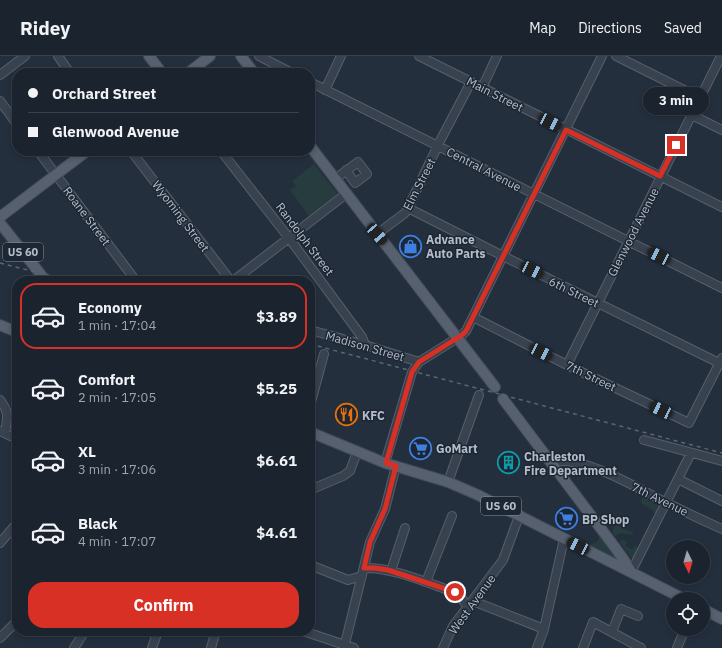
<!DOCTYPE html>
<meta charset="utf-8">
<style>
:root{--surface:#1b232e;--page:#242b36;--text:#f1f3f6;--muted:#a0a4aa;--line:#39404a;--accent:#d93025}
body{margin:0;font-family:"IBM Plex Sans",sans-serif;background:var(--page);color:var(--text);height:100vh;display:flex;flex-direction:column;font-size:15px;white-space:nowrap}
*{box-sizing:border-box;margin:0}
p{font-size:13px;color:var(--muted)}
.icon{flex:none;width:22px;height:22px;fill:none;stroke:currentColor;stroke-width:2;stroke-linecap:round;stroke-linejoin:round}
.map{position:relative;flex:1;overflow:hidden}
.drawer{position:absolute;left:12px;top:220px;width:303px;height:360px;display:flex;flex-direction:column;background:var(--surface);border-radius:16px;box-shadow:0 2px 6px #0003,0 0 0 1px var(--line)}
.drawer>*{flex:none}
.guide{position:absolute;left:12px;top:12px;width:303px;height:88px;border-radius:16px;box-shadow:0 2px 6px #0003,0 0 0 1px var(--line);display:grid;align-content:center;height:88px;padding:0 16px;background:var(--surface)}
.needle{width:26px;rotate:175deg}
.controls{position:absolute;left:666px;top:484px;display:grid;gap:8px}
.controls a{display:grid;place-items:center;width:44px;height:44px;border-radius:50%;background:var(--surface);box-shadow:0 2px 6px #0003,0 0 0 1px var(--line);font-size:20px}
.end{position:absolute;width:18px;height:18px;margin:-9px;border:5px solid #d93025;background:#fff;box-shadow:0 0 0 2px #fff}
.from{border-radius:50%}
.bubble{position:absolute;height:28px;border-radius:14px;background:var(--surface);box-shadow:0 2px 6px #0003,0 0 0 1px var(--line);font-size:13px;font-weight:800;line-height:28px;text-align:center}
.car{position:absolute;width:12px;height:24px;margin:-12px -6px;border-radius:5px;box-shadow:0 0 3px 1px #0007;background:linear-gradient(#222 24%,#8ab4d8 0 40%,#222 0 76%,#8ab4d8 0 86%,#222 0)}
.guide b{display:flex;align-items:center;gap:14px;height:38px;font-size:15px}
.guide b+b{border-top:1px solid var(--line)}
.guide i{width:10px;height:10px;background:var(--text)}
ul{padding:7px 0 0;list-style:none}
li{display:flex;align-items:center;gap:12px;height:66px;margin:0 8px 6px;padding:0 8px;border:2px solid transparent;border-radius:16px}
li div{flex:1}
li b{display:block;font-size:15px}
li em{font-style:normal;font-weight:800}
li.current{border-color:var(--accent)}
li>.icon{width:36px;height:36px;stroke-width:1.5}
.cta{display:flex;gap:8px;margin-top:auto;padding:8px 16px}
.cta a{flex:1;height:46px;border-radius:16px;background:var(--accent);color:#fff;font-size:16px;font-weight:800;line-height:46px;text-align:center}
header{display:flex;align-items:center;gap:24px;box-sizing:border-box;height:56px;padding:0 20px;background:var(--surface);border-bottom:1px solid var(--line)}
header strong{font-size:19px}
nav{display:flex;gap:22px;margin-inline-start:auto;font-size:14px}
.map>svg:first-child{display:block}
</style>
<header>
<strong>Ridey</strong>
<nav><a>Map</a><a>Directions</a><a>Saved</a></nav>
</header>
<div class="map">
<svg width="722" height="592" viewBox="0 0 722 592">
<rect width="100%" height="100%" fill="#242f3e"/>
<!-- green -->
<path fill="#263c3f" d="M314 108 338 138 309 160 290 134 296 130 292 125Z
M643 441 660 450 661 452 633 504 619 485 624 484 627 486 625 490 633 494 635 490 639 492 657 458 653 456 654 455 642 448 641 445Z
M616 469 633 477 634 478C627 480 622 475 615 480L612 476Z
M600 479 618 502 617 503 589 489 597 486Z"/>
<g fill="none" stroke-linecap="round" stroke-linejoin="round">
<defs>
<path id="minor" d="M58 0 70 17
M259 0 292 17
M419 0 722 151
M616 0 700 42
M0 19 25 0
M310 26 722 232
M482 32 497 0
M325 34 341 0
M0 45 17 68
M692 59 722 74
M38 95 136 225
M131 95 231 225
M221 95 289 182 362 281 365 289
M335 123 358 106 367 118 355 127 346 114
M408 152 507 202 719 307
M377 178 405 157 408 152 440 85 471 26
M233 225 346 138
M473 261 567 309 689 367 722 302
M310 274 365 289 419 306
M567 309 721 0
M0 344C10 357 7 362 5 377
M310 350 324 298
M0 375 17 383
M644 384 722 405
M385 407 412 316 419 306 462 279 466 275 602 0
M551 407C578 396 639 433 663 445 683 455 702 464 722 473
M678 423 722 445
M448 426 479 339
M310 434 343 420 350 415 357 396
M0 487 17 467
M310 509 348 524 362 520
M364 512C391 511 425 526 451 535L460 540 468 551
M391 515 405 472
M631 516 691 397
M426 526 452 460
M473 545 544 573
M303 575 354 592
M612 576 621 553 638 560
M0 582 17 565
M74 592 85 575
M152 592 158 575
M211 592 216 575
M344 592 370 486 385 453 396 410
M443 592 453 570 503 504 519 460
M537 592 544 573 564 483
M583 592 593 566 641 592
M677 592 685 573"/>
<path id="major" d="M149 0 162 17
M241 0 254 17
M188 17 210 0
M310 90 495 331
M0 161 87 95
M0 167 46 225
M0 269 17 276
M503 343 611 486 624 504 631 516
M310 376 385 407 448 426 478 439 684 543
M703 553 722 563"/>
</defs>
<!-- minor casing -->
<use href="#minor" stroke="#565f6c" stroke-width="10"/>
<!-- major casing -->
<use href="#major" stroke="#414a57" stroke-width="12"/>
<!-- minor -->
<use href="#minor" stroke="#38414e" stroke-width="8"/>
<!-- major -->
<use href="#major" stroke="#56606e" stroke-width="10"/>
<!-- rail -->
<path stroke="#5a6575" stroke-width="1.5" stroke-dasharray="4 4" stroke-linecap="butt" d="M0 207 71 225
M310 288 722 397"/>
</g>
<g fill="none" stroke-linecap="round" stroke-linejoin="round">
<!-- route -->
<path stroke="#d93025" stroke-width="5" d="M455 536 388 514 375 512H364L370 486 385 453 396 410 386 407 412 316 419 306 462 279 466 275 566 74 660 120 676 89"/>
</g>
<!-- icons -->
<defs>
<symbol id="shop-ring" viewBox="-11 -11 22 22"><circle r="9.5" fill="#1d2633" stroke="#3f7fe0" stroke-width="1.5"/><path d="M-5-2.5h2.3a2.7 3.5 0 0 1 5.4 0H5L5.5 6h-11ZM-1.5-2.5h3a1.5 2.3 0 0 0-3 0Z" fill="#3f7fe0"/></symbol>
<symbol id="restaurant-ring" viewBox="-11 -11 22 22"><circle r="9.5" fill="#1d2633" stroke="#e8710a" stroke-width="1.5"/><path d="M-5-6h1v4h1v-4h1v4h1v-4h1v5L-1.5 .5V6h-2V.5L-5-1ZM5-6V6H3V1.5H1.5Q1.5-4 5-6Z" fill="#e8710a"/></symbol>
<symbol id="supermarket-ring" viewBox="-11 -11 22 22"><circle r="9.5" fill="#1d2633" stroke="#3f7fe0" stroke-width="1.5"/><path d="M-6-5.5h2.5l.6 2H6L4.5 2H-2.5L-4.4-4H-6ZM-1.5 3.2a1.3 1.3 0 1 0 .1 0ZM3 3.2a1.3 1.3 0 1 0 .1 0Z" fill="#3f7fe0"/></symbol>
<symbol id="building-ring" viewBox="-11 -11 22 22"><circle r="9.5" fill="#1d2633" stroke="#0f9aa8" stroke-width="1.5"/><path d="M-4-6H4V6H1V3H-1V6H-4ZM-2.5-4.3h1.7v1.8h-1.7ZM.8-4.3h1.7v1.8H.8ZM-2.5-1h1.7V.8h-1.7ZM.8-1h1.7V.8H.8Z" fill="#0f9aa8"/></symbol>
</defs>
<g fill-rule="evenodd">
<use href="#shop-ring" x="398" y="178" width="25" height="25"/>
<use href="#restaurant-ring" x="334" y="346" width="25" height="25"/>
<use href="#supermarket-ring" x="408" y="380" width="25" height="25"/>
<use href="#building-ring" x="496" y="394" width="25" height="25"/>
<use href="#supermarket-ring" x="554" y="450" width="25" height="25"/>
</g>
<g text-anchor="middle" dominant-baseline="central" stroke-width="3" stroke-linejoin="round" paint-order="stroke">
<!-- shield labels -->
<g fill="#1d2633" stroke="#878f9c" stroke-width="1">
<rect x="3" y="187" width="40" height="18" rx="3"/>
<rect x="481" y="441" width="40" height="18" rx="3"/>
</g>
<g font-size="11" font-weight="bold" fill="#b4bcc9">
<text x="23" y="196">US 60</text>
<text x="501" y="450">US 60</text>
</g>
<!-- street labels -->
<g font-size="12" fill="#b4bcc9" stroke="#1d2633">
<text transform="translate(495 38) rotate(27)">Main Street</text>
<text transform="translate(484 113) rotate(27)">Central Avenue</text>
<text transform="translate(419 128) rotate(-63)">Elm Street</text>
<text transform="translate(87 160) rotate(53)">Roane Street</text>
<text transform="translate(181 160) rotate(53)">Wyoming Street</text>
<text transform="translate(633 176) rotate(-63)">Glenwood Avenue</text>
<text transform="translate(305 183) rotate(53)">Randolph Street</text>
<text transform="translate(574 236) rotate(26)">6th Street</text>
<text transform="translate(365 290) rotate(16)">Madison Street</text>
<text transform="translate(591 320) rotate(26)">7th Street</text>
<text transform="translate(660 443) rotate(26)">7th Avenue</text>
<text transform="translate(472 548) rotate(-54)">West Avenue</text>
</g>
<!-- poi labels -->
<g font-size="12" font-weight="bold" fill="#b4bcc9" stroke="#1d2633" text-anchor="start">
<text x="426" y="183">Advance<tspan x="426" dy="14">Auto Parts</tspan></text>
<text x="362" y="359">KFC</text>
<text x="436" y="392">GoMart</text>
<text x="524" y="400">Charleston<tspan x="524" dy="14">Fire Department</tspan></text>
<text x="582" y="463">BP Shop</text>
</g>
</g>
</svg>
<div class="controls">
<a><svg class="needle" viewBox="-14 -14 28 28"><path d="M0-13l5 13h-10z" fill="#e53935"/><path d="M0 13l5-13h-10z" fill="#a0a4aa"/></svg></a>
<a><svg class="icon" aria-label="locate" viewBox="0 0 24 24"><circle cx="12" cy="12" r="6"/><path d="M12 2v4M12 18v4M2 12h4M18 12h4"/></svg></a>
</div>
<i class="end from" style="left:455px;top:536px"></i>
<i class="end" style="left:676px;top:89px"></i>
<div class="bubble" style="left:643px;top:31px;width:66px">3 min</div>
<i class="car" style="left:550px;top:66px;rotate:117deg"></i>
<i class="car" style="left:377px;top:178px;rotate:139deg"></i>
<i class="car" style="left:659px;top:200px;rotate:297deg"></i>
<i class="car" style="left:532px;top:214px;rotate:116deg"></i>
<i class="car" style="left:541px;top:296px;rotate:117deg"></i>
<i class="car" style="left:661px;top:354px;rotate:295deg"></i>
<i class="car" style="left:578px;top:490px;rotate:297deg"></i>
<div class="guide">
<b><i class="from"></i>Orchard Street</b>
<b><i></i>Glenwood Avenue</b>
</div>
<section class="drawer">
<ul>
<li class="current"><svg class="icon" aria-label="car" viewBox="0 0 24 24"><path d="M5 17H2v-5l4-1 3-4h7l3 4 3 1v5h-3M9 17h6M6 11h13"/><circle cx="7" cy="17" r="2"/><circle cx="17" cy="17" r="2"/></svg><div><b>Economy</b><p>1 min · 17:04</p></div><em>$3.89</em></li>
<li><svg class="icon" aria-label="car" viewBox="0 0 24 24"><path d="M5 17H2v-5l4-1 3-4h7l3 4 3 1v5h-3M9 17h6M6 11h13"/><circle cx="7" cy="17" r="2"/><circle cx="17" cy="17" r="2"/></svg><div><b>Comfort</b><p>2 min · 17:05</p></div><em>$5.25</em></li>
<li><svg class="icon" aria-label="car" viewBox="0 0 24 24"><path d="M5 17H2v-5l4-1 3-4h7l3 4 3 1v5h-3M9 17h6M6 11h13"/><circle cx="7" cy="17" r="2"/><circle cx="17" cy="17" r="2"/></svg><div><b>XL</b><p>3 min · 17:06</p></div><em>$6.61</em></li>
<li><svg class="icon" aria-label="car" viewBox="0 0 24 24"><path d="M5 17H2v-5l4-1 3-4h7l3 4 3 1v5h-3M9 17h6M6 11h13"/><circle cx="7" cy="17" r="2"/><circle cx="17" cy="17" r="2"/></svg><div><b>Black</b><p>4 min · 17:07</p></div><em>$4.61</em></li>
</ul>
<div class="cta"><a>Confirm</a></div>
</section>
</div>
